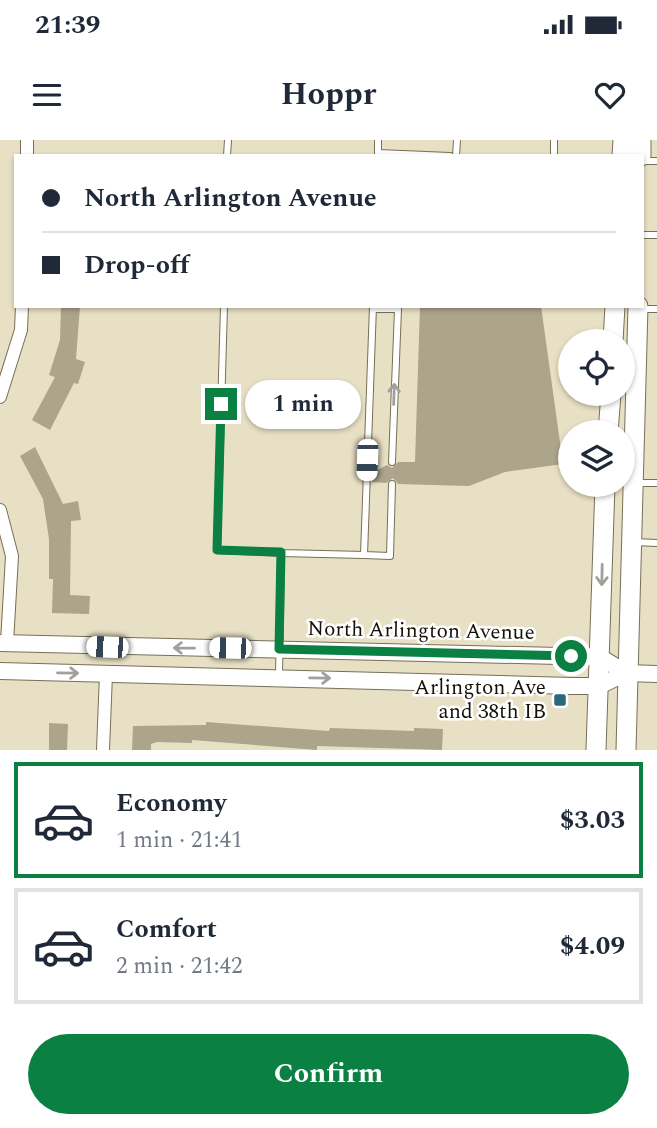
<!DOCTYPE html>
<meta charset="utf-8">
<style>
:root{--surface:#fff;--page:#f2f2f3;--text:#1f2937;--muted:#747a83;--line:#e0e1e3;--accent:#0b8043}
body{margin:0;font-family:Spectral,serif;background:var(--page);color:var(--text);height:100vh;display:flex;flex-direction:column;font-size:26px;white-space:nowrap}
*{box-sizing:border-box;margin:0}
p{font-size:23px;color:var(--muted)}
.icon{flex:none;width:38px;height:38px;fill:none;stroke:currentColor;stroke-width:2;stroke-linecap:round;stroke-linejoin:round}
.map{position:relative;height:610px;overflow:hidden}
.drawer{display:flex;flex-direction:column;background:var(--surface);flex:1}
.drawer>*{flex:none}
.banner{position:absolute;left:14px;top:14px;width:630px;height:154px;border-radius:0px;box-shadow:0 2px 5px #0004;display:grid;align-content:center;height:154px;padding:0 28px;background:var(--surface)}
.fabs{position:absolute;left:558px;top:189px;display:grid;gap:14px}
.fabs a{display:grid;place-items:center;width:77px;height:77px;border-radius:50%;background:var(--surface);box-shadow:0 2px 5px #0004;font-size:35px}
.end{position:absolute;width:32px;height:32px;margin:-16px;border:9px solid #0b8043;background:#fff;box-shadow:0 0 0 4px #fff}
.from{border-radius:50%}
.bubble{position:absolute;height:49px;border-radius:24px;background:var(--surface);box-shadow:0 2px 5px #0004;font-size:23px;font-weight:700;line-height:49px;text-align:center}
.car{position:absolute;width:21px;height:42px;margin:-21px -10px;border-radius:9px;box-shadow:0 0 5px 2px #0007;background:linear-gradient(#fff 24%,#345 0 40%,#fff 0 76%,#345 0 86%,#fff 0)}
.banner b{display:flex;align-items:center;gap:24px;height:66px;font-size:26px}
.banner b+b{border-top:2px solid var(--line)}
.banner i{width:18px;height:18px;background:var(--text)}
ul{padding:12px 0 0;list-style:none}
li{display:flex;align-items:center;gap:21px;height:116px;margin:0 14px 10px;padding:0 14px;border:4px solid var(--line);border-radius:0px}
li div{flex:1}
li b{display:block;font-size:26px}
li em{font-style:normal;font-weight:700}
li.active{border-color:var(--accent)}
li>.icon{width:63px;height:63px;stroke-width:1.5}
.button{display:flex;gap:14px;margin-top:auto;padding:14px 28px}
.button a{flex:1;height:80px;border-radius:42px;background:var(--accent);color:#fff;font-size:28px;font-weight:700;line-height:80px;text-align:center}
.status{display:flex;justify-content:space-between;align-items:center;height:49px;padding:0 35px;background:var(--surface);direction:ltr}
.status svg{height:19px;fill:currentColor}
header{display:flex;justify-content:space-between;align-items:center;height:91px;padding:0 28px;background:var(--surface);font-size:32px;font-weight:700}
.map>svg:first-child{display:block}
</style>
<div class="status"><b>21:39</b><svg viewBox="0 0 49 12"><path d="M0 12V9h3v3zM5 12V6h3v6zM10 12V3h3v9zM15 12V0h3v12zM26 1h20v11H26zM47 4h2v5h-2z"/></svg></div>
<header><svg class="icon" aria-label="menu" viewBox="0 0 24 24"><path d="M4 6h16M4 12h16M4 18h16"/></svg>Hoppr<svg class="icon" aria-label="heart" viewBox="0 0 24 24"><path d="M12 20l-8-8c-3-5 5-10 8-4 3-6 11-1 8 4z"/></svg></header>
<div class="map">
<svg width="657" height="610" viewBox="0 0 657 610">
<rect width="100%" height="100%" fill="#e8e0c4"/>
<!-- building -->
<path fill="#aca48b" d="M61 166H80L76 219 85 222 78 244 74 243 50 290 32 280 55 237 49 235 60 200Z
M420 166H541L563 324 505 332 469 346 398 344 393 338 386 343 372 342 374 332 387 325 392 328 398 322H415Z
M35 307 63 364 78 361 81 380 71 381 70 455 90 456 89 474 52 473 53 439H49V399L43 359 20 316Z
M206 582 329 591 330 588 414 591V588L443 589 442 610 317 606V610L192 600V603L157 602 151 604V610H132L133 586 206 585Z
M49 583 68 584 67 610H49Z"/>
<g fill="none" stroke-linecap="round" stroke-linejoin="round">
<defs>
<path id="service" d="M378 13 450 16
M227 16 228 0
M378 16V0
M456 16 457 0
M554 16V0
M644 21H657
M642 95H657
M224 166 217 410 281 413
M373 169H398L392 322
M641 169H657
M638 343H657
M634 402 657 403
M364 415 390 416 392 344
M279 537 281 413 364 415 373 166"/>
<path id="minor" d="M27 16V0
M0 257 21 190 22 166
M0 370 12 416 7 503
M103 610 106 534"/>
<path id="secondary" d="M0 503 600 517 626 533
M0 531 572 546H599L626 533 657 534"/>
<path id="primary" d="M622 16 623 0
M641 16V0
M613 201 615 166
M608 292 611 254
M596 610 605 345
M626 610 638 166"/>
</defs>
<!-- service casing -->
<use href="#service" stroke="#777057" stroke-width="8"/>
<!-- minor casing -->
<use href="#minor" stroke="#777057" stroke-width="14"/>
<!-- secondary casing -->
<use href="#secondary" stroke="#777057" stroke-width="18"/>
<!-- primary casing -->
<use href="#primary" stroke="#777057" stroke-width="21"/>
<!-- service -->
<use href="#service" stroke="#fff" stroke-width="6"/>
<!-- minor -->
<use href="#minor" stroke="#fff" stroke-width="12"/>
<!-- secondary -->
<use href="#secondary" stroke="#fff" stroke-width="16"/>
<!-- primary -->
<use href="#primary" stroke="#fff" stroke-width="19"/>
</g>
<!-- one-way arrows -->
<defs><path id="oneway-shaft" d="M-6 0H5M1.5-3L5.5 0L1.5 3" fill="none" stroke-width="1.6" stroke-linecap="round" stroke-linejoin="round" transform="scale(1.75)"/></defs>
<g stroke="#a1a09c">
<use href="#oneway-shaft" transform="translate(394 254) rotate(-88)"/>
<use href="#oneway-shaft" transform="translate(602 435) rotate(91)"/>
<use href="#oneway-shaft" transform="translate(184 508) rotate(-179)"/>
<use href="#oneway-shaft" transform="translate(68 533) rotate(1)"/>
<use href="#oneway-shaft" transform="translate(320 538) rotate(1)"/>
</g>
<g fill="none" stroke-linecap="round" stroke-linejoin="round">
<!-- route -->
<path stroke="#0b8043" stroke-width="9" d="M221 264 217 410 281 412 279 509 571 516"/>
</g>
<!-- markers -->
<rect fill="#29687d" stroke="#fff" stroke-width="2.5" x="553" y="553" width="14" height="14" rx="3.5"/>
<g text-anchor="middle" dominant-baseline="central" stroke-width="5" stroke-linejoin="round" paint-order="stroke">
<!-- street labels -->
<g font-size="21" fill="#141108" stroke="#fff">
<text transform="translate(421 491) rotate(1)">North Arlington Avenue</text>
</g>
<!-- poi labels -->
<g font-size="21" fill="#141108" stroke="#fff" text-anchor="end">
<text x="546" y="548">Arlington Ave<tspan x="546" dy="24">and 38th IB</tspan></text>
</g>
</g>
</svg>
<div class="fabs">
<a><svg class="icon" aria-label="locate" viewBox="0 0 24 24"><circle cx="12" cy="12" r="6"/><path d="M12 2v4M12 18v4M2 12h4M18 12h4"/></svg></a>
<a><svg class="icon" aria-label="layers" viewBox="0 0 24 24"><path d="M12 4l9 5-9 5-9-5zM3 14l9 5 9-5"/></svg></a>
</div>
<i class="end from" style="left:571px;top:516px"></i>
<i class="end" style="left:221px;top:264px"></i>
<div class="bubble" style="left:245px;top:240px;width:116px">1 min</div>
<i class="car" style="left:367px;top:320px;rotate:182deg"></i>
<i class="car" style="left:107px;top:507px;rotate:272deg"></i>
<i class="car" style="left:230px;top:508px;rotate:271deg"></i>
<div class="banner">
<b><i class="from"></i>North Arlington Avenue</b>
<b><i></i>Drop-off</b>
</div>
</div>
<section class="drawer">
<ul>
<li class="active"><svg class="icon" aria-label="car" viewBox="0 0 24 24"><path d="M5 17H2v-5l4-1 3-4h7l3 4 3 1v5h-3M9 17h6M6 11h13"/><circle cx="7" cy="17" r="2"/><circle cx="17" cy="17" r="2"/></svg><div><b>Economy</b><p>1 min · 21:41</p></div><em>$3.03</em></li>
<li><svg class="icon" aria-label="car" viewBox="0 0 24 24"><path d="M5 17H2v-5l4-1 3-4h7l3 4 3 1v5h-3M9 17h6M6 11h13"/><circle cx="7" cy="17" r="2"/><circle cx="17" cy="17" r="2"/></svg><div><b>Comfort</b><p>2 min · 21:42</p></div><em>$4.09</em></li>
</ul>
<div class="button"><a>Confirm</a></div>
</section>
